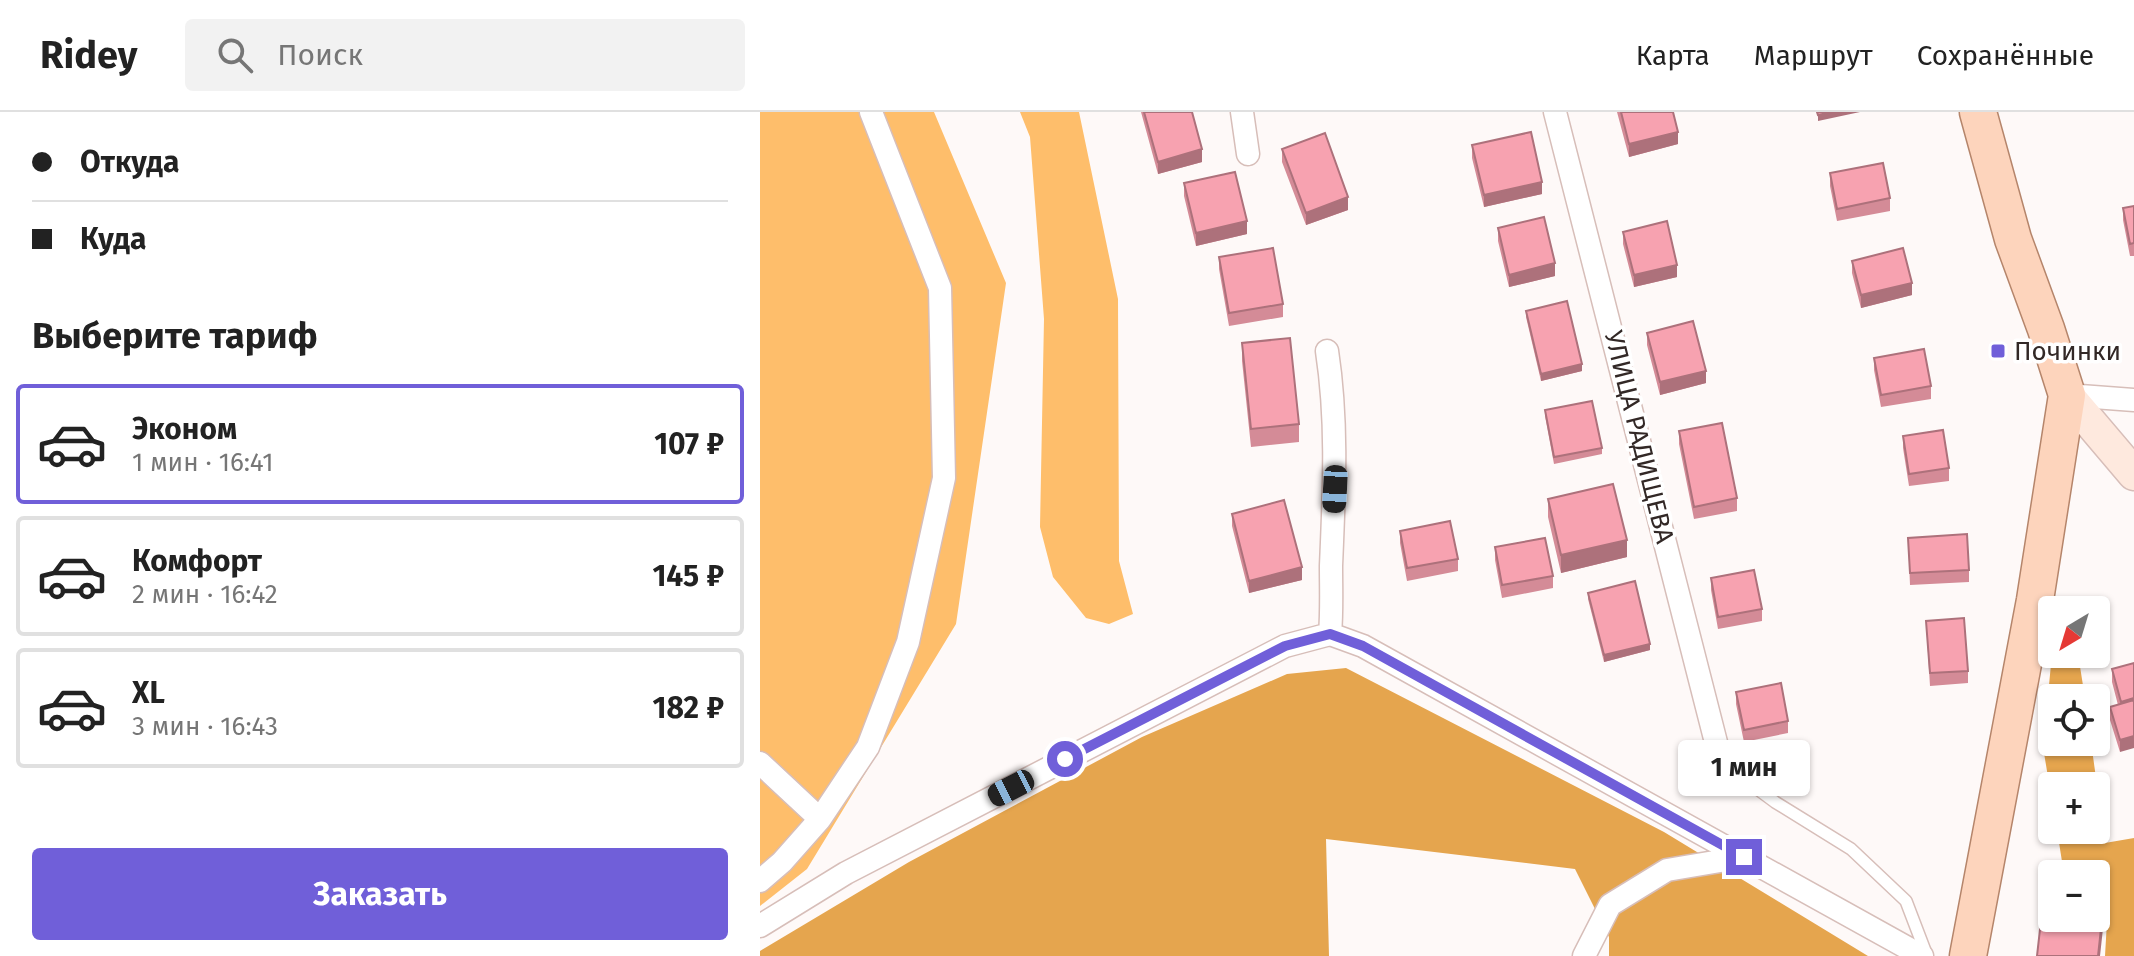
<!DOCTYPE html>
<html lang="ru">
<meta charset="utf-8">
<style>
:root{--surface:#fff;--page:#f2f2f2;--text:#222;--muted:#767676;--line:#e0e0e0;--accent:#705fd9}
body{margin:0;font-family:"Fira Sans",sans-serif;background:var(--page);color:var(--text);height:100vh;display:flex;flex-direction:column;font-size:30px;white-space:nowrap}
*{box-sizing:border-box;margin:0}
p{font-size:26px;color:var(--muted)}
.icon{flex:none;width:44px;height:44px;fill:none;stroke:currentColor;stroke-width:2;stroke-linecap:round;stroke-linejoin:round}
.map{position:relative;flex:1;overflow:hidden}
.details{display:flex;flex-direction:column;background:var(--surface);width:760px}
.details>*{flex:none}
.guide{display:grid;align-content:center;height:176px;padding:0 32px;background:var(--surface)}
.needle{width:52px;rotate:218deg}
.controls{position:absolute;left:1278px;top:484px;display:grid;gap:16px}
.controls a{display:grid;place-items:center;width:72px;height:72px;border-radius:8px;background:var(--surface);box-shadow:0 2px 6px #0004;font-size:40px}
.end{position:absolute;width:36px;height:36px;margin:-18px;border:10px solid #705fd9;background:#fff;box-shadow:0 0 0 4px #fff}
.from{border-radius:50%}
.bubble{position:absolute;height:56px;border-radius:8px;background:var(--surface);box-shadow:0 2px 6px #0004;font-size:26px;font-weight:700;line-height:56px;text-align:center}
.car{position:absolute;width:24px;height:48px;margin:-24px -12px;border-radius:10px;box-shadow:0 0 6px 2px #0007;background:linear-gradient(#222 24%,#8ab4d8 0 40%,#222 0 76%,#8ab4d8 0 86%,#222 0)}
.guide b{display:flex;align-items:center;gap:28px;height:76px;font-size:30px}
.guide b+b{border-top:2px solid var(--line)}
.guide i{width:20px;height:20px;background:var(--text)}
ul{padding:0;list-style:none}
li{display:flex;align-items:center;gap:24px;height:120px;margin:0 16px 12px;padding:0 16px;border:4px solid var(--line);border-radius:8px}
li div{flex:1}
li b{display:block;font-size:30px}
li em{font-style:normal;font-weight:700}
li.selected{border-color:var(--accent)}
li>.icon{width:72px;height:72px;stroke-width:1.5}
h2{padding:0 32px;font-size:36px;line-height:96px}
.action{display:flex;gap:16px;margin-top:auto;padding:16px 32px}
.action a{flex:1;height:92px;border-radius:8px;background:var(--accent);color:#fff;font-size:32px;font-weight:700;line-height:92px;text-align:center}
header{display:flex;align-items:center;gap:48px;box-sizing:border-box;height:112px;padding:0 40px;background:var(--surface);border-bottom:2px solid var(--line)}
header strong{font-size:38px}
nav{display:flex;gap:44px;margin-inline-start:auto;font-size:28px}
.search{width:560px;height:72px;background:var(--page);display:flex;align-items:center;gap:20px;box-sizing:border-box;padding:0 28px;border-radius:8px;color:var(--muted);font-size:30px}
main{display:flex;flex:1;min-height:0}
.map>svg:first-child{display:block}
</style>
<header>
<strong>Ridey</strong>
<div class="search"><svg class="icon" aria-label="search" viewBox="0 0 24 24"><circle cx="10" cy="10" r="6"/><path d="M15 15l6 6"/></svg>Поиск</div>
<nav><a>Карта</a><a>Маршрут</a><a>Сохранённые</a></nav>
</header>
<main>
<section class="details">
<div class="guide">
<b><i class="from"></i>Откуда</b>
<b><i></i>Куда</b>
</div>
<h2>Выберите тариф</h2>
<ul>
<li class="selected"><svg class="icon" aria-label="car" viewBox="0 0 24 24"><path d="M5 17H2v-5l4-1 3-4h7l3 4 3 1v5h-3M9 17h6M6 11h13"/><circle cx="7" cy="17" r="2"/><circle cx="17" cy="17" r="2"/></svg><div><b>Эконом</b><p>1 мин · 16:41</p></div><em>107 ₽</em></li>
<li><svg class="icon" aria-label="car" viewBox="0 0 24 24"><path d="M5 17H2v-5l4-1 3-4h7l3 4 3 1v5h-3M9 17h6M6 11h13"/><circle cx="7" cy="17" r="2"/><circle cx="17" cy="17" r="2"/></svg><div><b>Комфорт</b><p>2 мин · 16:42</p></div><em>145 ₽</em></li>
<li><svg class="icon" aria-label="car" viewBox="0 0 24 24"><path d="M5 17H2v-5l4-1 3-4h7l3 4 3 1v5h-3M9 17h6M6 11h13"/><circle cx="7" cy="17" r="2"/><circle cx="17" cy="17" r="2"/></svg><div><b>XL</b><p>3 мин · 16:43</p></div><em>182 ₽</em></li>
</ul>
<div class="action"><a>Заказать</a></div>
</section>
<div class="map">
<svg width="1374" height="844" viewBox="0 0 1374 844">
<rect width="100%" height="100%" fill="#fef9f8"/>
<!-- green -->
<path fill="#febe6b" d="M0 0H174L246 171 196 512 47 757 0 794Z
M260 0H319L358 187 359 449 373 502 349 512 326 506 293 465 280 415 284 207 270 25Z"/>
<!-- forest -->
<path fill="#e5a54e" d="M1292 542H1318L1325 586H1292V630H1331L1345 731 1374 726V844H1345L1348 792 1336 789V762H1304L1297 718H1336V674H1292V689L1283 635Z
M586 556 904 720 1108 844H849V825L815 757 566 727 569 844H0V839L149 750 382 625 527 562Z"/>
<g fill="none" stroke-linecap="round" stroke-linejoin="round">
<defs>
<path id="lane" d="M961 650 1015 690 1091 737 1146 789 1167 844"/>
<path id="street" d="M482 0 488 42
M795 0 961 650
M567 239C578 311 574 382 571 454 571 477 572 499 570 522
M1307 283 1374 288
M0 651 60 707
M0 769 22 750 60 707 108 635 148 530 184 366 180 176 111 0
M0 814 86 761 525 534 570 522 603 534 1162 844
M824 844 850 793 907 758 984 745"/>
<path id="secondary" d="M1307 283 1374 362"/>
<path id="primary" d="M1208 844 1275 488 1307 283 1286 217 1253 127 1218 0"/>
</defs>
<!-- lane casing -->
<use href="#lane" stroke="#d7beb9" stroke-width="14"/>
<!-- street casing -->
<use href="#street" stroke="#d7beb9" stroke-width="25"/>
<!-- secondary casing -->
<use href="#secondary" stroke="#d7beb9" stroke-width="35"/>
<!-- primary casing -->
<use href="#primary" stroke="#b5856b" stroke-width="39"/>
<!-- lane -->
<use href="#lane" stroke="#fff" stroke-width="11"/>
<!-- street -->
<use href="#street" stroke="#fff" stroke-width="22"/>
<!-- secondary -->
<use href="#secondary" stroke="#fee9de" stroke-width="32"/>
<!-- primary -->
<use href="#primary" stroke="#fdd4bc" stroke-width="36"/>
</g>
<!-- wall -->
<path fill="#d48b97" d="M381 0H432L442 50 398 62Z
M857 0H913L918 32 869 45Z
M712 33 782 82 724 95 712 46Z
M522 37 588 98 546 113 522 50Z
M1070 61 1130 86V99L1077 109 1070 74Z
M424 71 487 122 436 134 424 84Z
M1374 94V144H1370L1363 108V96Z
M738 116 795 164 749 175 738 129Z
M863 120 917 165 874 175 863 132Z
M459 145 523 192V205L469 214 459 157Z
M1092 149 1152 183 1101 196 1092 161Z
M766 199 822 259 781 269 766 205Z
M887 221 946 271 900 283 887 233Z
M482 231 539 312V330L491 335 482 249Z
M1114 246 1171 274V287L1121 295 1114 258Z
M785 298 842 336V342L794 352 785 304Z
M919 319 977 386V399L934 407 919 332Z
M1143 324 1189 356V369L1149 374 1143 336Z
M788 387 867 445 801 461 788 405Z
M472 402 542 468 489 481 472 414Z
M640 419 698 447V459L647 469 640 431Z
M1148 426 1209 458V470L1150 473Z
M735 435 793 464V476L742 486 735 448Z
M951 466 1002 497V509L958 517 951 478Z
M828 481 890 538 844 550 828 487Z
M1166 509 1208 559V571L1170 574Z
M1374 551 1360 640 1350 608V595L1358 593 1352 570V557Z
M976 580 1028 609V621L984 630 976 592Z"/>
<!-- shaded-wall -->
<path fill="#ad717b" d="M1072 0H1100L1058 9V3Z
M918 20V32L869 45V32Z
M442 37V50L398 62V50Z
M782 70V82L724 95V83Z
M588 85V98L546 113V101Z
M487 109V122L436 134V121Z
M795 151V164L749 175V163Z
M917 153V165L874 175V163Z
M1152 171V183L1101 196V183Z
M822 252V259L781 269V262Z
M946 259V271L900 283V270Z
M867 428V445L801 461V443Z
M542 455V468L489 481V469Z
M890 532V538L844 550V543Z
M1374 624V636L1360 640V628Z
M1345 780V798L1340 844H1338Z"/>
<!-- building -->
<path fill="#f7a2b0" stroke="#ad717b" stroke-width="2" d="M384 0H432L442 37 398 50Z
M861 0H913L918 20 869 32Z
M1057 0H1072L1058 3Z
M771 20 782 70 724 83 712 33Z
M565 21 588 85 546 101 522 37Z
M1123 51 1130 86 1077 97 1070 61Z
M475 60 487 109 436 121 424 71Z
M1374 94V131L1370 132 1363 96Z
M784 105 795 151 749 163 738 116Z
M907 109 917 153 874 163 863 120Z
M513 136 523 192 469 201 459 145Z
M1143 136 1152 171 1101 183 1092 149Z
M807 189 822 252 781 262 766 199Z
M933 209 946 259 900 270 887 221Z
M530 226 539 312 491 317 482 231Z
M1164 237 1171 274 1121 283 1114 246Z
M832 289 842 336 794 345 785 298Z
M962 311 977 386 934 395 919 319Z
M1183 318 1189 356 1149 362 1143 324Z
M853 372 867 428 801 443 788 387Z
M524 388 542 455 489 469 472 402Z
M690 409 698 447 647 456 640 419Z
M1207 422 1209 458 1150 461 1148 426Z
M785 426 793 464 742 473 735 435Z
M994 458 1002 497 958 505 951 466Z
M875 469 890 532 844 543 828 481Z
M1204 506 1208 559 1170 561 1166 509Z
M1374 551V586L1361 590 1352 557Z
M1021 571 1028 609 984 618 976 580Z
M1374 588V624L1360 628 1350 595Z
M1285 773 1292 774V806H1336V779L1345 780 1338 844H1277Z"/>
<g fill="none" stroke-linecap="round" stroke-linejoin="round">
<!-- route -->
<path stroke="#705fd9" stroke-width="10" d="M305 647 525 534 570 522 603 534 984 745"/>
</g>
<!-- markers -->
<rect fill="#705fd9" stroke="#fff" stroke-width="3" x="1230" y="231" width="16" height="16" rx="4"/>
<g text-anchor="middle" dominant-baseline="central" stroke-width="7" stroke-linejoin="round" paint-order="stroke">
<!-- poi labels -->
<g font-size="26" fill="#322826" stroke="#fff" text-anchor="start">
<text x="1254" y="239">Починки</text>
</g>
<!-- street labels -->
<g font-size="26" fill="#322826" stroke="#fff">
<text transform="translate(879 325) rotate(76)">УЛИЦА РАДИЩЕВА</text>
</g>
</g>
</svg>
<div class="controls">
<a><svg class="needle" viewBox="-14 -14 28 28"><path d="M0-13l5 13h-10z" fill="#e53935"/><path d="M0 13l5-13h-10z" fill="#767676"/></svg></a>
<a><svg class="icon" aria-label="locate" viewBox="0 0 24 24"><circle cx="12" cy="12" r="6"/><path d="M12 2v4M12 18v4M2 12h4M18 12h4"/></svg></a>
<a>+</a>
<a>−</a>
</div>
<i class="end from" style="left:305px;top:647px"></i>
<i class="end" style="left:984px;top:745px"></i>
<div class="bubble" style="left:918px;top:628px;width:132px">1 мин</div>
<i class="car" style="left:575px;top:377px;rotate:183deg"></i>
<i class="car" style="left:251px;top:676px;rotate:243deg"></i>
</div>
</main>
